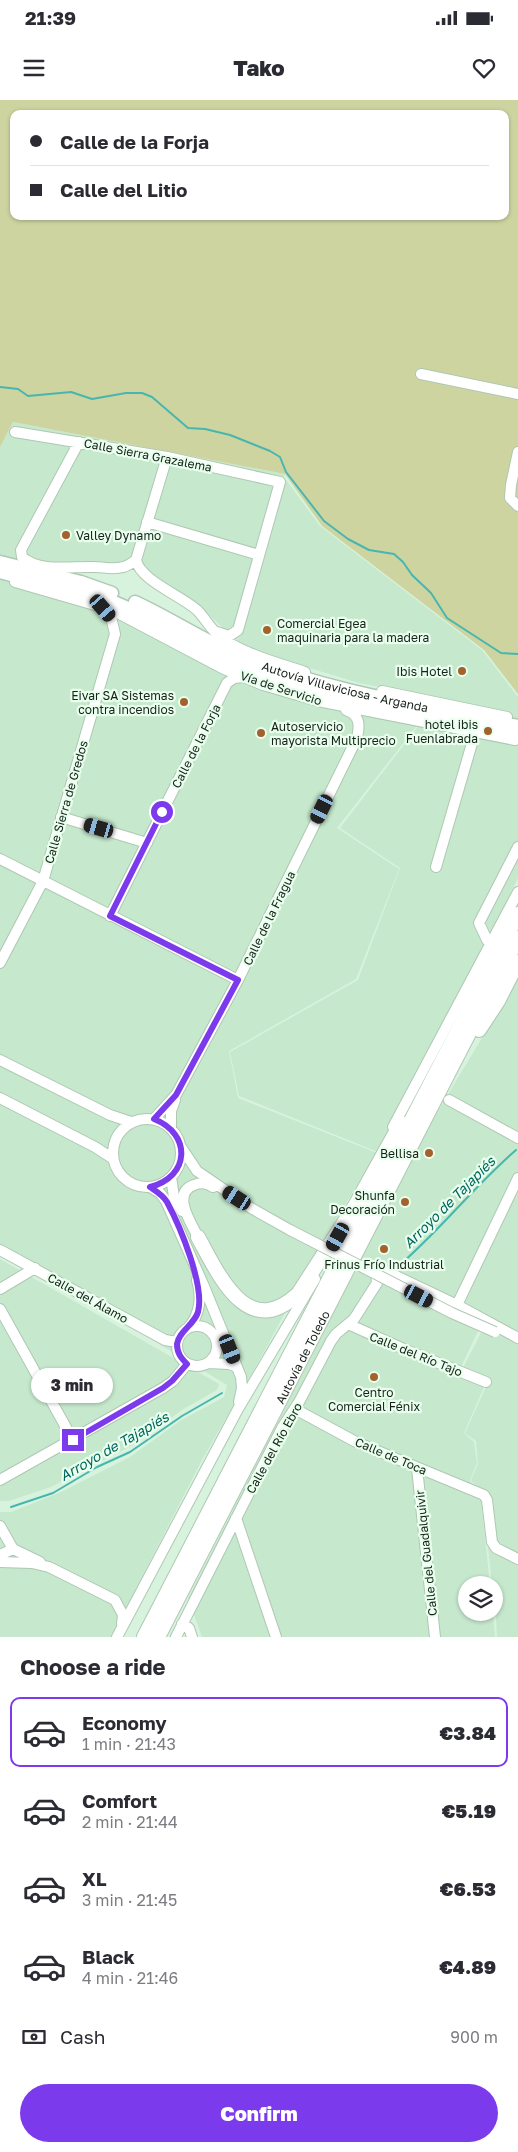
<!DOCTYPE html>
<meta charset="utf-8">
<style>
:root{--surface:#fff;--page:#f7f7f7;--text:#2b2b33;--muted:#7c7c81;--line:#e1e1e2;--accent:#7c3aed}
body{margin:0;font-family:"Golos Text",sans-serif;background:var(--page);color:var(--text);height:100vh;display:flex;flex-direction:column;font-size:19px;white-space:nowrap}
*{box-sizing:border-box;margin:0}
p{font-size:16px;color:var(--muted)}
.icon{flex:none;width:28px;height:28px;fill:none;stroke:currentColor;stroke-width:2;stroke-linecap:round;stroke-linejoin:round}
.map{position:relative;height:1537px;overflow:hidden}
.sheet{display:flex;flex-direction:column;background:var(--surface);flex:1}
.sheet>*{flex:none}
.top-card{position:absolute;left:10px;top:10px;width:499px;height:110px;border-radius:10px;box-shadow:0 1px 4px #0004;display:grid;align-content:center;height:110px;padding:0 20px;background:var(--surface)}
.fabs{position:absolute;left:458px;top:1476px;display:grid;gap:10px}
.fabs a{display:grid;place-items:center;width:45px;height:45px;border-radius:50%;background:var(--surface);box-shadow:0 1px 4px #0004;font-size:25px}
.end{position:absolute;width:22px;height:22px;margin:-11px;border:6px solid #7c3aed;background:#fff;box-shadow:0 0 0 2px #fff}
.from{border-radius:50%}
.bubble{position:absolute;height:35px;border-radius:18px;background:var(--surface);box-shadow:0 1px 4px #0004;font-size:16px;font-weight:800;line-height:35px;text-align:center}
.car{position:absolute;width:15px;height:30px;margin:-15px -8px;border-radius:6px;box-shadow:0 0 4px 1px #0007;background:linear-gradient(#222 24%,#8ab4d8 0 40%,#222 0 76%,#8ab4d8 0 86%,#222 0)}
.top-card b{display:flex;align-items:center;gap:18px;height:48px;font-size:19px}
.top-card b+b{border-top:1px solid var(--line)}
.top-card i{width:12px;height:12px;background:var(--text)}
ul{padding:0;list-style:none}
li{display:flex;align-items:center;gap:15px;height:70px;margin:0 10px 8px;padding:0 10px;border:2px solid transparent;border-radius:10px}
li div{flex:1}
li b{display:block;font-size:19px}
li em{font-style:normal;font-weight:800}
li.on{border-color:var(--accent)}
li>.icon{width:45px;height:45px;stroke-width:1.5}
h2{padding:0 20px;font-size:22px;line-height:60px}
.pay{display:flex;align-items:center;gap:12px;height:55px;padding:0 20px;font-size:19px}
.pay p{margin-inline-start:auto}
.action{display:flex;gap:10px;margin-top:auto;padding:10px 20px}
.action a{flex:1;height:58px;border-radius:30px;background:var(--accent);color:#fff;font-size:20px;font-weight:800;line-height:58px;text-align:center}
.status{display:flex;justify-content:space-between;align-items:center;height:35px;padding:0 25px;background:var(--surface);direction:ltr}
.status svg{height:14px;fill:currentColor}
header{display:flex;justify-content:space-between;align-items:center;height:65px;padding:0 20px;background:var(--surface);font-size:22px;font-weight:800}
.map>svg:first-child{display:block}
</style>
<div class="status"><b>21:39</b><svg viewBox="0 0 49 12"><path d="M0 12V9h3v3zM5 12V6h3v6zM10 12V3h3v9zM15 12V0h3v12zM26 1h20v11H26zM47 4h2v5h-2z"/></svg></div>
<header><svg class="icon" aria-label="menu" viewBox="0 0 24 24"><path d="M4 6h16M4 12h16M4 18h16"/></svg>Tako<svg class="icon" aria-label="heart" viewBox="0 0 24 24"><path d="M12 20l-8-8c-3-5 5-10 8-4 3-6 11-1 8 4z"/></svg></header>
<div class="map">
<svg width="518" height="1537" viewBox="0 0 518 1537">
<rect width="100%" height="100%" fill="#d8f3dd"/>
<!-- built -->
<path fill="#c6e8cd" d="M13 322 285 374 237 541 192 499 143 469 99 462 35 466 0 457V347Z
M286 380 320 426 482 550 518 597V618L452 601 359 583 283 560 237 543Z
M0 475 422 619 337 728 399 769 356 879 229 951 238 998 377 1053 330 1129 265 1250 202 1360 111 1537H0V1412H11L61 1392 130 1357 180 1321 224 1297 227 1285 0 1148Z
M423 620 518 639V778L391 1034 378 1052 239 996 230 952 358 880 400 768 340 728Z
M518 878V1537H497L494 1485H492L483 1398 471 1380 478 1364 476 1341 465 1333 489 1280 463 1268 486 1223 360 1161 409 1059Z
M0 1159 219 1284 217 1290 182 1310 135 1344 51 1387 9 1401H0Z
M356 1168 479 1229 461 1267 487 1280 464 1333 474 1342 477 1363 470 1380 481 1399 490 1485H466V1512L493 1513 495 1537H202L188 1498Z"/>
<!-- green -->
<path fill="#ced4a0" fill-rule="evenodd" d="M0 0H518V594L484 550 322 426 285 374 13 322 0 347ZM14 14H505V116H14Z"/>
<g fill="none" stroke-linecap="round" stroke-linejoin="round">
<!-- stream -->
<path stroke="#48b6ae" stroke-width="2" d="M0 287 18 289 28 296 71 292 92 299 126 293H142L152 297 188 328 205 329 230 335 270 351 280 357 286 372 324 421 348 439 369 450 394 454 403 462 412 475 431 493 447 518 501 553 518 554
M395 1169C439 1132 473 1087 516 1050
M11 1407 53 1393 97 1367 130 1352 182 1316 222 1293"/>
<defs>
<path id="minor" d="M421 274 518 294
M15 332 167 357 280 382 238 530 229 536 217 532
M79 342 21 450 22 457C40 473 72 466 95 467 104 467 113 470 123 467 128 466 132 463 136 460
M518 352 511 385 510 398 518 406
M167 357 136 460C140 480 180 495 197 510 206 519 212 532 223 539 247 555 278 563 305 572
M147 422 259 455
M15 482 112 510 224 569 263 585 318 601 515 640
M382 591 507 617
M61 717 147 743
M0 759 238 880
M436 767 475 633
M110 816 227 583 234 578 244 577
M487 840 479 823 518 747
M0 863 43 781 115 534 111 517 103 508
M0 960 110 1015 131 1022
M0 998 95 1047 112 1058
M449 1000 518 1038
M113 1053a34 34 0 1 1 68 0a34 34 0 1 1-68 0Z
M154 1019 176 995 238 880 357 638C360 625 360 615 346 610
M393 1027 518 792
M171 1029V1011L175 1000
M181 1047 197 1071 251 1108 290 1130
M171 1077 174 1097 182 1111
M150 1087 160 1093 166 1101 203 1184 241 1277 242 1288 239 1302
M198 1137C191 1123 171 1093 194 1085 201 1082 207 1083 213 1087
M0 1150 165 1240 177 1242
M375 1166 457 1205 518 1238
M0 1189 35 1168
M457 1205 518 1078
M0 1209 73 1340
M348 1224 406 1250 486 1282
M177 1246a20 20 0 1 1 40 0a20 20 0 1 1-40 0Z
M188 1228C200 1215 202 1197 197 1180
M208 1263 229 1264 237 1267
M295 1309 356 1342 484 1395 487 1400 492 1442 496 1448 518 1459
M417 1368 435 1537
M0 1380 163 1288 173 1281 187 1264
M236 1418 276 1537
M0 1426 13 1449 40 1462
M0 1455 13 1449
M0 1462 32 1463 49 1467 115 1500 123 1515 122 1524
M182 1524 189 1528 192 1537
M117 1537 238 1309 315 1179
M176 1537 282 1328 299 1302 331 1241 336 1234 354 1219 377 1183 375 1166"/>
<g id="major">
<path d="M0 462 81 482 112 493"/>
<path d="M0 472C37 483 77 488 114 502 169 524 218 560 274 579 353 606 437 616 518 635"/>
<path id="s1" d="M135 502C174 520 210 545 250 560 336 593 428 606 518 626"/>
</g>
<g id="highway">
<path d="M479 930 498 901 518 862"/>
<path d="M198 1137C219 1175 247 1241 298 1194L356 1104 401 1023"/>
<path d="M144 1537 518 814"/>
<path id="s2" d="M158 1537 518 838"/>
</g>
</defs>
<!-- minor casing -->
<use href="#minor" stroke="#aec8b3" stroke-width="12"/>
<!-- major casing -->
<use href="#major" stroke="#aec8b3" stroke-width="15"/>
<!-- highway casing -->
<use href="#highway" stroke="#aec8b3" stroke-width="16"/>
<!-- minor -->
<use href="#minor" stroke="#fff" stroke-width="10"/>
<!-- major -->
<use href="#major" stroke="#fff" stroke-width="12"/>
<!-- highway -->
<use href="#highway" stroke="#fff" stroke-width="14"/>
<defs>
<path id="minor-bridge" d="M290 1130 452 1213 495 1232"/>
</defs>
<!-- minor-bridge casing -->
<use href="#minor-bridge" stroke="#aec8b3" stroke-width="12" stroke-linecap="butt"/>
<!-- minor-bridge -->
<use href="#minor-bridge" stroke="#fff" stroke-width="10"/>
</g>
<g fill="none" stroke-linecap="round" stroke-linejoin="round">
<!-- route -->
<path stroke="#7c3aed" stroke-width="6" d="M73 1340 163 1288 172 1281 187 1264C181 1258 177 1253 177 1244 179 1231 194 1225 198 1212 205 1186 180 1126 167 1102 163 1095 156 1091 150 1087 190 1077 192 1034 154 1019L176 995 238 880 110 816 162 712"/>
</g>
<!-- markers -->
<g fill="#a3622d" stroke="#e9ffed" stroke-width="2">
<circle cx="66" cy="435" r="5"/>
<circle cx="267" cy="530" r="5"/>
<circle cx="462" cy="571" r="5"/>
<circle cx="184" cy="602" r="5"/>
<circle cx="488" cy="631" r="5"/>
<circle cx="261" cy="633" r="5"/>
<circle cx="429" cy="1053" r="5"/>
<circle cx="405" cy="1102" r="5"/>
<circle cx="384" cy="1149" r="5"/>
<circle cx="374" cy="1277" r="5"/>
</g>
<g text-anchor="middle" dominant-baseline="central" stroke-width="4.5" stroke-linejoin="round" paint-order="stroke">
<!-- street labels -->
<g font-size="12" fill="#172119" stroke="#e9ffed">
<text transform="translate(148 355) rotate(11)">Calle Sierra Grazalema</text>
<text stroke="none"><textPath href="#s1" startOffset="228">Autovía Villaviciosa - Arganda</textPath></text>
<text transform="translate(281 588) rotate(18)">Vía de Servicio</text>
<text transform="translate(196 646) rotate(-63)">Calle de la Forja</text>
<text transform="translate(66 702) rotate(-74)">Calle Sierra de Gredos</text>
<text transform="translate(269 818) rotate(-64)">Calle de la Fragua</text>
<text transform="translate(88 1198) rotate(29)">Calle del Álamo</text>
<text transform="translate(416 1254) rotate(22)">Calle del Río Tajo</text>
<text stroke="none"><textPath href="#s2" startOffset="315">Autovía de Toledo</textPath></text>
<text transform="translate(274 1348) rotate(-61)">Calle del Río Ebro</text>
<text transform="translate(391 1356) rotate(23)">Calle de Toca</text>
<text transform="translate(426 1453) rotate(-96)">Calle del Guadalquivir</text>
</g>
<!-- poi labels -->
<g font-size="12" fill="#172119" stroke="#e9ffed" text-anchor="end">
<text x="76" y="435" text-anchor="start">Valley Dynamo</text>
<text x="277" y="523" text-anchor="start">Comercial Egea<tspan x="277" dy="14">maquinaria para la madera</tspan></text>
<text x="452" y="571">Ibis Hotel</text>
<text x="174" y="595">Eivar SA Sistemas<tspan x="174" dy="14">contra incendios</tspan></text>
<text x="478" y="624">hotel ibis<tspan x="478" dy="14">Fuenlabrada</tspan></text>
<text x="271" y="626" text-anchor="start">Autoservicio<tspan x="271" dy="14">mayorista Multiprecio</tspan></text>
<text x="419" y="1053">Bellisa</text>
<text x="395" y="1095">Shunfa<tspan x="395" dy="14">Decoración</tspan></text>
<text x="384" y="1164" text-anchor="middle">Frinus Frío Industrial</text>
<text x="374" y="1292" text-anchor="middle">Centro<tspan x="374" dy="14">Comercial Fénix</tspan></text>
</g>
<!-- water labels -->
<g font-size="14" font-style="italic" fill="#02645e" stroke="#e9ffed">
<text transform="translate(449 1102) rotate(-45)">Arroyo de Tajapiés</text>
<text transform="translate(114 1346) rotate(-30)">Arroyo de Tajapiés</text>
</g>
</g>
</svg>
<div class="fabs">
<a><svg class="icon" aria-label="layers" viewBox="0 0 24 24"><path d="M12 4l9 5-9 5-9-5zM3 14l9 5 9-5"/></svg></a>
</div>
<i class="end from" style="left:162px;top:712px"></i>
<i class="end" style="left:73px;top:1340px"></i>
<div class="bubble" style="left:31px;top:1268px;width:82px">3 min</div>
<i class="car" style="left:103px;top:508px;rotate:139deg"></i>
<i class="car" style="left:322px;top:709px;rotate:206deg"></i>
<i class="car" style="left:99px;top:728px;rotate:286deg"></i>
<i class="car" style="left:237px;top:1098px;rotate:303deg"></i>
<i class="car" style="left:338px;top:1137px;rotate:209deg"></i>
<i class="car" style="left:419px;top:1196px;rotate:117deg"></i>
<i class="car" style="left:230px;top:1249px;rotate:158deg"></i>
<div class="top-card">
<b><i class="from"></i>Calle de la Forja</b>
<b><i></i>Calle del Litio</b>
</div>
</div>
<section class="sheet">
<h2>Choose a ride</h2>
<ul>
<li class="on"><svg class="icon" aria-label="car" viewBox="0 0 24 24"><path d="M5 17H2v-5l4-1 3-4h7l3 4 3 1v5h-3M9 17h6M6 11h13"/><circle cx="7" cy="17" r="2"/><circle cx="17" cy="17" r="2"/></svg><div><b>Economy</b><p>1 min · 21:43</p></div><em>€3.84</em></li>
<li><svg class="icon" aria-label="car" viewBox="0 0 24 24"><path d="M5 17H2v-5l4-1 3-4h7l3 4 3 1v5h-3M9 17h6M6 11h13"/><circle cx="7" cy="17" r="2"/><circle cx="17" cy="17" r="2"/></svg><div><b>Comfort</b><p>2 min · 21:44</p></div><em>€5.19</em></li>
<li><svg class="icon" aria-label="car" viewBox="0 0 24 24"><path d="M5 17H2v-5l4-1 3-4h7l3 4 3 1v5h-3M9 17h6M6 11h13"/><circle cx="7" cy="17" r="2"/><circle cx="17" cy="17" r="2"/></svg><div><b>XL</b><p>3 min · 21:45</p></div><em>€6.53</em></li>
<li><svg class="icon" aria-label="car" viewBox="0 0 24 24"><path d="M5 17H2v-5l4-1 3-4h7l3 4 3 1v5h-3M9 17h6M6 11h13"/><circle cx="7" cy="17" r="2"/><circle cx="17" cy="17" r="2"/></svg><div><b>Black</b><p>4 min · 21:46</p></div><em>€4.89</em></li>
</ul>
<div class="pay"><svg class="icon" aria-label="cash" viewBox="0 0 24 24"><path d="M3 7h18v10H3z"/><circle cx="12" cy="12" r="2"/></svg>Cash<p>900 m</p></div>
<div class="action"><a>Confirm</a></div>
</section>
